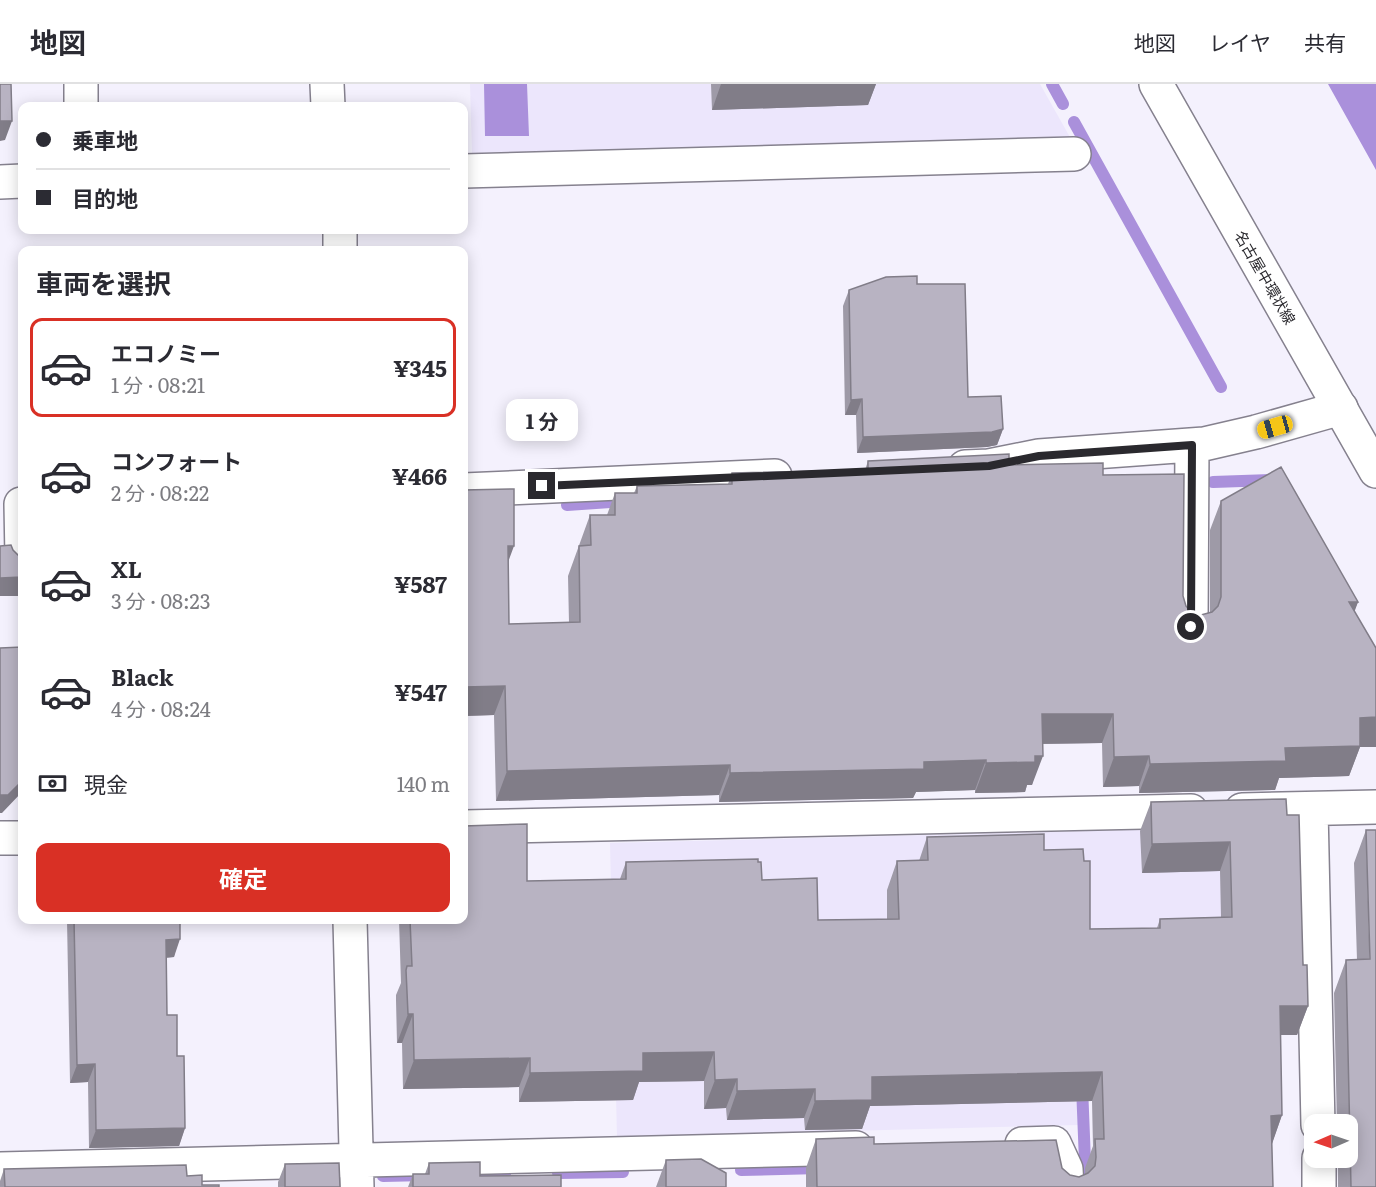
<!DOCTYPE html>
<html lang="ja">
<meta charset="utf-8">
<style>
:root{--surface:#fff;--page:#f2f2f3;--text:#2b2b33;--muted:#7c7c81;--line:#e1e1e2;--accent:#d93025}
body{margin:0;font-family:Literata,"Noto Sans JP",serif;background:var(--page);color:var(--text);height:100vh;display:flex;flex-direction:column;font-size:22px;white-space:nowrap}
*{box-sizing:border-box;margin:0}
p{font-size:20px;color:var(--muted)}
.icon{flex:none;width:33px;height:33px;fill:none;stroke:currentColor;stroke-width:2;stroke-linecap:round;stroke-linejoin:round}
.map{position:relative;flex:1;overflow:hidden}
.panel{position:absolute;left:18px;top:162px;width:450px;height:678px;display:flex;flex-direction:column;background:var(--surface);border-radius:12px;box-shadow:0 3px 15px #0003}
.panel>*{flex:none}
.guide{position:absolute;left:18px;top:18px;width:450px;height:132px;border-radius:12px;box-shadow:0 3px 15px #0003;display:grid;align-content:center;height:132px;padding:0 18px;background:var(--surface)}
.needle{width:39px;rotate:268deg}
.tools{position:absolute;left:1304px;top:1030px;display:grid;gap:12px}
.tools a{display:grid;place-items:center;width:54px;height:54px;border-radius:12px;background:var(--surface);box-shadow:0 3px 15px #0003;font-size:30px}
.end{position:absolute;width:27px;height:27px;margin:-14px;border:8px solid #2a292e;background:#fff;box-shadow:0 0 0 3px #fff}
.from{border-radius:50%}
.bubble{position:absolute;height:42px;border-radius:12px;background:var(--surface);box-shadow:0 3px 15px #0003;font-size:20px;font-weight:700;line-height:42px;text-align:center}
.car{position:absolute;width:18px;height:36px;margin:-18px -9px;border-radius:8px;box-shadow:0 0 4px 2px #0007;background:linear-gradient(#f5c518 24%,#345 0 40%,#f5c518 0 76%,#345 0 86%,#f5c518 0)}
.guide b{display:flex;align-items:center;gap:21px;height:57px;font-size:22px}
.guide b+b{border-top:2px solid var(--line)}
.guide i{width:15px;height:15px;background:var(--text)}
ul{padding:0;list-style:none}
li{display:flex;align-items:center;gap:18px;height:99px;margin:0 12px 9px;padding:0 6px;border:3px solid transparent;border-radius:12px}
li div{flex:1}
li b{display:block;font-size:22px}
li em{font-style:normal;font-weight:700}
li.on{border-color:var(--accent)}
li>.icon{width:54px;height:54px;stroke-width:1.5}
h2{padding:0 18px;font-size:27px;line-height:72px}
.pay{display:flex;align-items:center;gap:15px;height:66px;padding:0 18px;font-size:22px}
.pay p{margin-inline-start:auto}
.cta{display:flex;gap:12px;margin-top:auto;padding:12px 18px}
.cta a{flex:1;height:69px;border-radius:12px;background:var(--accent);color:#fff;font-size:24px;font-weight:700;line-height:69px;text-align:center}
header{display:flex;align-items:center;gap:36px;box-sizing:border-box;height:84px;padding:0 30px;background:var(--surface);border-bottom:2px solid var(--line)}
header strong{font-size:28px}
nav{display:flex;gap:33px;margin-inline-start:auto;font-size:21px}
.map>svg:first-child{display:block}
</style>
<header>
<strong>地図</strong>
<nav><a>地図</a><a>レイヤ</a><a>共有</a></nav>
</header>
<div class="map">
<svg width="1376" height="1103" viewBox="0 0 1376 1103">
<rect width="100%" height="100%" fill="#f4f1fd"/>
<!-- built -->
<path fill="#ece6fc" d="M470 0H1040L1071 55 472 70Z
M1288 742 1302 896 1075 901 1078 1041 617 1053 610 759Z"/>
<!-- water -->
<path fill="#aa90db" d="M484 0H527L529 52H485Z
M1328 0H1376V86Z"/>
<g fill="none" stroke-linecap="round" stroke-linejoin="round">
<!-- stream -->
<path stroke="#aa90db" stroke-width="12" d="M1052 0 1063 20
M1074 38 1221 303
M1213 398 1271 396
M567 421 625 417
M1082 1002 1086 1103
M741 1086 820 1084
M558 1089 623 1088
M465 1091 505 1090
M383 1092 427 1091"/>
<defs>
<path id="minor" d="M81 0V22
M327 0 328 22
M464 87 1074 70
M0 98 22 97
M340 146V166
M965 383 989 382 1039 372 1204 360 1256 348 1341 324
M464 406 775 392
M21 420 22 474
M1191 542 1192 361
M1311 725 1318 1041
M1242 726 1376 723
M464 743 1191 727
M0 754H22
M350 836 357 1103
M1022 1060 1054 1059 1066 1085 1067 1103
M1319 1074V1103
M0 1085 856 1064"/>
<path id="major" d="M1156 0 1376 387"/>
</defs>
<!-- minor casing -->
<use href="#minor" stroke="#85818e" stroke-width="36"/>
<!-- major casing -->
<use href="#major" stroke="#85818e" stroke-width="36"/>
<!-- minor -->
<use href="#minor" stroke="#fff" stroke-width="33"/>
<!-- major -->
<use href="#major" stroke="#fff" stroke-width="33"/>
</g>
<!-- wall -->
<path fill="#9e9aa7" d="M711 0H876L868 21 712 26Z
M917 200 968 313 1003 345 997 361 987 363 857 369 856 331H845L843 222 849 206Z
M868 377 1009 381 1103 391 1183 512 1186 522 1193 529 1201 531 1210 529V446L1221 417 1358 518 1354 527 1376 564V663H1360L1349 692 1279 694 1275 706 1139 709V702L1103 703 1102 659 1042 660 1032 701H1027L1025 708 975 709V706L916 708 913 714 719 718V711L496 717 494 631 464 632V406L508 478 509 540 569 539 568 492 590 431H607L615 409H634L637 402 728 400 732 389 865 386Z
M1151 718 1287 731 1308 922 1297 951H1280L1282 1031 1272 1059 1273 1103H806V1084L816 1055 874 1060 1062 1084 1070 1091 1079 1093 1085 1090V1084L1093 1062 1092 1017 870 1022 862 1045 805 1046 804 1034 727 1036 726 1024 704 1025V997L639 998 633 1016 519 1018V1003L403 1005 402 959H397L396 916V911L401 899 399 836H464L527 797 620 795 626 778H758L762 796 818 836 887 835V806L897 777H919L927 753 1044 766 1084 777 1090 845 1157 844 1160 835 1221 833 1220 787 1142 789 1140 747Z
M1366 746 1376 1103H1338V1074H1347V1041H1337L1334 909 1346 876H1357L1354 779Z
M67 836H180L174 873 166 874 167 931 177 972 185 1044 179 1062 89 1064 88 998 70 999Z
M666 1076 726 1103H656Z
M429 1079 480 1092 561 1103H408L413 1090H425Z
M285 1080 340 1103H278V1098Z
M4 1085 187 1092 202 1101 219 1103H0V1097Z"/>
<!-- shaded-wall -->
<path fill="#817d88" d="M721 0H876L868 21 712 26Z
M0 37H12L5 56 0 57Z
M862 315 856 331H845L851 316Z
M1003 345 997 361 987 363 857 369 863 353Z
M508 462H514L503 492Z
M22 493V512H0V494Z
M1349 518H1358L1347 548Z
M505 602 494 631 464 632V603Z
M1042 630H1113L1102 659 1031 660Z
M1376 633V663H1360L1349 692 1279 694 1275 706 1139 709 1150 680 1285 664 1360 634Z
M1035 672H1043L1032 701H1027L1025 708 975 709 986 679Z
M1149 672 1139 702 1103 703 1114 673Z
M986 676 975 706 916 708 913 714 719 718 730 689 924 678Z
M730 681 719 711 496 717 507 687Z
M22 697V708L2 729H0V711Z
M1230 758 1220 787 1142 789 1152 760Z
M180 855 174 873 159 874 166 856Z
M1280 922H1308L1297 951H1269Z
M408 930H413L402 959H397Z
M714 968 704 997 639 998 633 1016 519 1018 530 989 643 969Z
M530 974 519 1003 403 1005 414 976Z
M95 980 88 998 70 999 77 981Z
M1102 988 1092 1017 870 1022 862 1045 805 1046 815 1017 872 993Z
M737 995 726 1024 704 1025 715 996Z
M815 1005 804 1034 727 1036 737 1007Z
M1282 1031 1272 1060 1271 1032Z
M185 1044 179 1062 89 1064 96 1046Z"/>
<!-- building -->
<path fill="#b8b3c2" stroke="#817d88" stroke-width="1.5" d="M0 0H11L12 37H0Z
M917 192V200H965L968 313 1001 312 1003 345 992 348 863 353 862 315 851 316 849 206 886 193Z
M1009 370V381L1103 379V391L1184 390 1183 512 1186 522 1193 529 1201 531 1212 528 1218 522 1221 513V417L1281 383 1358 518H1349L1376 564V633L1360 634V662L1285 664 1286 677 1150 680 1149 672 1114 673 1113 630H1042L1043 672H1035V678L986 679V676L924 678V685L730 689V681L507 687 505 602 464 603V406L514 405V462H508L509 540 580 538 579 462 591 461 590 431H615V409H637V402L732 400V389L868 386V377Z
M11 461 13 466 19 472 22 473V493L0 494V462Z
M22 563V697L8 711H0V564Z
M1286 715 1287 731H1299L1303 881H1307L1308 922H1280L1282 1031 1271 1032 1273 1103H817L816 1055 874 1053V1060L1056 1056 1062 1084 1070 1091 1079 1093 1088 1089 1095 1082 1096 1073 1095 1055H1104L1102 988 872 993V1016L815 1017V1005L737 1007V995L715 996 714 968 643 969V987L530 989V974L414 976 413 930H408L406 886 407 882H412L410 836H464V742L527 740V797L626 795V778L758 775V778H761L762 796 817 794 818 836 899 835 897 777 928 776 927 753 1044 750V766L1083 765 1084 777H1090V845L1160 844V835L1232 833 1230 758 1152 760 1151 718Z
M1366 746H1376V1103H1351L1346 876 1370 875Z
M74 836H180V855L166 856 167 931H177V972H184L185 1044 96 1046 95 980 77 981Z
M701 1075 726 1089V1103H666V1076Z
M480 1078V1092L561 1091V1103H413V1090H429V1079Z
M339 1079 340 1103H285V1080Z
M186 1081 187 1092 202 1091V1101H219V1103H5L4 1085Z"/>
<g fill="none" stroke-linecap="round" stroke-linejoin="round">
<!-- route -->
<path stroke="#2a292e" stroke-width="8" d="M542 402 989 382 1039 372 1192 361 1191 543"/>
</g>
<g text-anchor="middle" dominant-baseline="central" stroke-width="4.5" stroke-linejoin="round" paint-order="stroke">
<!-- street labels -->
<g font-size="15" fill="#2a292e" stroke="#fff">
<text transform="translate(1266 193) rotate(60)">名古屋中環状線</text>
</g>
</g>
</svg>
<div class="tools">
<a><svg class="needle" viewBox="-14 -14 28 28"><path d="M0-13l5 13h-10z" fill="#e53935"/><path d="M0 13l5-13h-10z" fill="#7c7c81"/></svg></a>
</div>
<i class="end from" style="left:1191px;top:543px"></i>
<i class="end" style="left:542px;top:402px"></i>
<div class="bubble" style="left:506px;top:315px;width:72px">1 分</div>
<i class="car" style="left:1275px;top:343px;rotate:254deg"></i>
<div class="guide">
<b><i class="from"></i>乗車地</b>
<b><i></i>目的地</b>
</div>
<section class="panel">
<h2>車両を選択</h2>
<ul>
<li class="on"><svg class="icon" aria-label="car" viewBox="0 0 24 24"><path d="M5 17H2v-5l4-1 3-4h7l3 4 3 1v5h-3M9 17h6M6 11h13"/><circle cx="7" cy="17" r="2"/><circle cx="17" cy="17" r="2"/></svg><div><b>エコノミー</b><p>1 分 · 08:21</p></div><em>¥345</em></li>
<li><svg class="icon" aria-label="car" viewBox="0 0 24 24"><path d="M5 17H2v-5l4-1 3-4h7l3 4 3 1v5h-3M9 17h6M6 11h13"/><circle cx="7" cy="17" r="2"/><circle cx="17" cy="17" r="2"/></svg><div><b>コンフォート</b><p>2 分 · 08:22</p></div><em>¥466</em></li>
<li><svg class="icon" aria-label="car" viewBox="0 0 24 24"><path d="M5 17H2v-5l4-1 3-4h7l3 4 3 1v5h-3M9 17h6M6 11h13"/><circle cx="7" cy="17" r="2"/><circle cx="17" cy="17" r="2"/></svg><div><b>XL</b><p>3 分 · 08:23</p></div><em>¥587</em></li>
<li><svg class="icon" aria-label="car" viewBox="0 0 24 24"><path d="M5 17H2v-5l4-1 3-4h7l3 4 3 1v5h-3M9 17h6M6 11h13"/><circle cx="7" cy="17" r="2"/><circle cx="17" cy="17" r="2"/></svg><div><b>Black</b><p>4 分 · 08:24</p></div><em>¥547</em></li>
</ul>
<div class="pay"><svg class="icon" aria-label="cash" viewBox="0 0 24 24"><path d="M3 7h18v10H3z"/><circle cx="12" cy="12" r="2"/></svg>現金<p>140 m</p></div>
<div class="cta"><a>確定</a></div>
</section>
</div>
